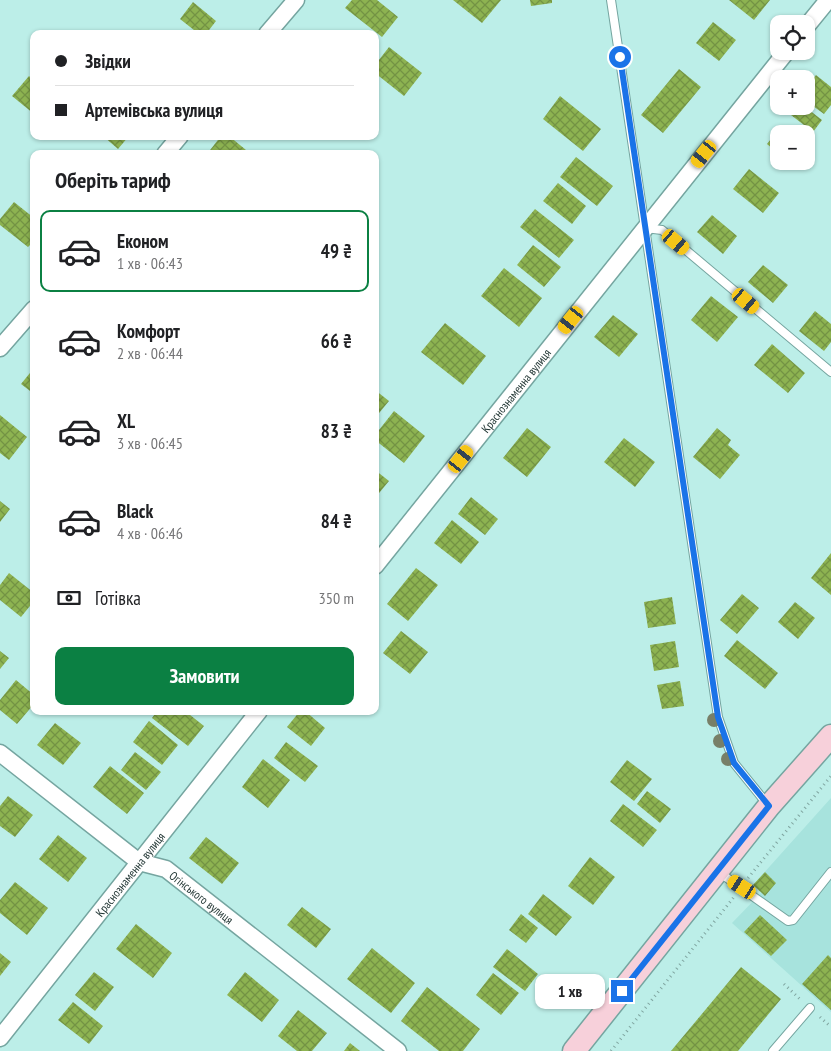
<!DOCTYPE html>
<html lang="uk">
<meta charset="utf-8">
<style>
:root{--surface:#fff;--page:#f2f2f2;--text:#202124;--muted:#757577;--line:#e0e0e0;--accent:#0b8043}
body{margin:0;font-family:"PT Sans Narrow",sans-serif;background:var(--page);color:var(--text);height:100vh;display:flex;flex-direction:column;font-size:19px;white-space:nowrap}
*{box-sizing:border-box;margin:0}
p{font-size:16px;color:var(--muted)}
.icon{flex:none;width:28px;height:28px;fill:none;stroke:currentColor;stroke-width:2;stroke-linecap:round;stroke-linejoin:round}
.map{position:relative;flex:1;overflow:hidden}
.sheet{position:absolute;left:30px;top:150px;width:349px;height:565px;display:flex;flex-direction:column;background:var(--surface);border-radius:10px;box-shadow:0 1px 4px #0004}
.sheet>*{flex:none}
.banner{position:absolute;left:30px;top:30px;width:349px;height:110px;border-radius:10px;box-shadow:0 1px 4px #0004;display:grid;align-content:center;height:110px;padding:0 25px;background:var(--surface)}
.buttons{position:absolute;left:770px;top:15px;display:grid;gap:10px}
.buttons a{display:grid;place-items:center;width:45px;height:45px;border-radius:10px;background:var(--surface);box-shadow:0 1px 4px #0004;font-size:25px}
.end{position:absolute;width:22px;height:22px;margin:-11px;border:6px solid #1a73e8;background:#fff;box-shadow:0 0 0 2px #fff}
.from{border-radius:50%}
.bubble{position:absolute;height:35px;border-radius:10px;background:var(--surface);box-shadow:0 1px 4px #0004;font-size:16px;font-weight:600;line-height:35px;text-align:center}
.car{position:absolute;width:15px;height:30px;margin:-15px -8px;border-radius:6px;box-shadow:0 0 4px 1px #0007;background:linear-gradient(#f5c518 24%,#345 0 40%,#f5c518 0 76%,#345 0 86%,#f5c518 0)}
.banner b{display:flex;align-items:center;gap:18px;height:48px;font-size:19px}
.banner b+b{border-top:1px solid var(--line)}
.banner i{width:12px;height:12px;background:var(--text)}
ul{padding:0;list-style:none}
li{display:flex;align-items:center;gap:15px;height:82px;margin:0 10px 8px;padding:0 15px;border:2px solid transparent;border-radius:10px}
li div{flex:1}
li b{display:block;font-size:19px}
li em{font-style:normal;font-weight:600}
li.active{border-color:var(--accent)}
li>.icon{width:45px;height:45px;stroke-width:1.5}
h2{padding:0 25px;font-size:22px;line-height:60px}
.pay{display:flex;align-items:center;gap:12px;height:55px;padding:0 25px;font-size:19px}
.pay p{margin-inline-start:auto}
.primary-button{display:flex;gap:10px;margin-top:auto;padding:10px 25px}
.primary-button a{flex:1;height:58px;border-radius:10px;background:var(--accent);color:#fff;font-size:20px;font-weight:600;line-height:58px;text-align:center}
.map>svg:first-child{display:block}
</style>
<div class="map">
<svg width="831" height="1051" viewBox="0 0 831 1051">
<defs>
<pattern id="building-cross-hatch" width="8" height="8" patternUnits="userSpaceOnUse" patternTransform="scale(1.25)"><rect width="8" height="8" fill="#8db351"/><path d="M0 0l8 8M0 8l8-8" fill="none" stroke="#739344"/></pattern>
</defs>
<rect width="100%" height="100%" fill="#bceee8"/>
<!-- built -->
<path fill="#a7e3dd" d="M831 798V1012L732 923 761 893 753 885Z"/>
<!-- building -->
<path fill="url(#building-cross-hatch)" d="M352 0H377L398 17 382 37 345 8Z
M453 0H501L482 23Z
M530 0H552V3L531 6Z
M729 0H770L754 20Z
M193 2 216 21 206 34H199L180 19Z
M713 22 736 40 719 61 696 43Z
M389 47 422 73 404 96 375 73V65Z
M679 69 701 87 663 133 641 115Z
M816 75 831 87V105L824 114 806 101V88Z
M29 76 34 81V114L12 96Z
M560 96 601 129 583 151 543 119Z
M798 106H804L822 120 813 132 791 115Z
M779 129 785 134H779V154L767 144Z
M103 136H129L118 149Z
M221 136H229L246 150 243 154H207Z
M576 157 613 186 597 206 560 177Z
M749 169 779 193 763 213 733 189Z
M558 183 586 206 572 224 543 201Z
M14 202 34 218V241L28 247 0 225V219Z
M535 209 574 240 559 258 520 227Z
M712 215 737 236 723 254 697 232Z
M533 245 561 267 544 287 517 265Z
M763 265 788 285 773 303 748 282Z
M504 268 542 298 519 327 481 296Z
M711 296 738 317 717 342 691 320Z
M815 311 831 324V342L824 351 799 331Z
M613 315 638 334 619 357 594 337Z
M445 323 486 356 463 385 421 352Z
M772 344 805 373 788 393 754 365Z
M34 368V394L21 384Z
M375 390 389 401 375 418Z
M394 411 425 436 404 463 375 440V435Z
M0 415 27 437 9 460 0 453Z
M527 428 551 447 527 477 503 458Z
M717 428 731 440 728 445 740 455 720 479 693 457Z
M624 438 655 462 635 487 604 462Z
M375 470 389 481 375 498Z
M471 497 498 519 485 535 458 514Z
M0 501 10 509 0 522Z
M452 520 479 542 461 564 434 543Z
M831 553V595L811 578Z
M416 568 438 585 408 621 387 604Z
M9 573 34 593V601L21 617 0 600V585Z
M742 594 759 608 737 634 720 620Z
M672 597 676 624 648 628 644 602Z
M795 602 815 618 798 639 778 622Z
M401 631 428 652 410 674 383 653Z
M737 640 778 673 765 689 724 656Z
M675 641 679 667 654 671 650 645Z
M0 651 9 658 0 669Z
M16 680 34 695V704L17 724 0 710V700Z
M680 681 684 706 662 709 657 685Z
M157 711H185L204 726 188 746 152 718Z
M300 711H305L325 728 311 746 287 727Z
M149 721 178 745 162 765 133 742Z
M55 723 81 743 63 765 37 745Z
M286 742 318 766 305 782 274 758Z
M135 752 161 772 146 790 121 770Z
M263 759 290 780 268 808 242 787Z
M627 760 652 779 634 801 610 782Z
M110 766 144 793 127 814 93 787Z
M647 791 671 809 660 823 637 804Z
M8 796 33 815 15 837 0 826V806Z
M623 804 657 830 643 847 610 821Z
M58 835 87 858 68 882 39 859Z
M206 837 239 863 222 884 189 858Z
M590 857 615 877 593 905 568 886Z
M765 872 776 883 765 896 753 885Z
M15 882 48 908 27 935 0 913V900Z
M543 894 572 917 556 936 528 914Z
M302 907 331 929 316 948 287 925Z
M521 914 538 928 526 943 509 930Z
M760 915 787 940 771 956 744 932Z
M136 924 172 953 153 978 116 949Z
M372 948 415 983 391 1013 347 979Z
M507 949 538 974 525 991 493 967Z
M0 953 11 962 0 976Z
M828 955 831 958V1010L802 984Z
M741 967 781 999 738 1051H671Z
M94 972 114 987 95 1011 75 995Z
M245 972 279 1000 262 1022 227 995Z
M493 973 519 993 501 1015 476 995Z
M427 987 480 1029 463 1051H439L401 1021Z
M73 1002 103 1026 89 1044 58 1020Z
M298 1010 327 1033 312 1051H297L278 1036Z
M350 1043 360 1051H344Z"/>
<g fill="none" stroke-linecap="round" stroke-linejoin="round">
<defs>
<path id="service" d="M611 0 718 717 734 763 768 805
M645 228 662 230 831 372
M720 873 788 921 793 920 831 872
M773 1051 810 1008"/>
<g id="minor">
<path d="M806 27 828 0"/>
<path d="M267 34 296 0"/>
<path d="M165 154 180 136"/>
<path d="M0 348 34 309"/>
<path id="s1" d="M375 566 787 51"/>
<path id="s2" d="M0 753 139 862 166 869 398 1051"/>
<path id="s3" d="M0 1038 259 711"/>
</g>
<path id="secondary" d="M574 1051 769 806 831 736"/>
</defs>
<!-- service casing -->
<use href="#service" stroke="#75a5a0" stroke-width="10"/>
<!-- minor casing -->
<use href="#minor" stroke="#75a5a0" stroke-width="19"/>
<!-- secondary casing -->
<use href="#secondary" stroke="#75a5a0" stroke-width="25"/>
<!-- path -->
<path stroke="#80a6a1" stroke-width="3" stroke-dasharray="1 4" stroke-linecap="butt" d="M748 878 831 776
M784 984 802 1001
M820 1017 831 1027
M611 1051 734 897"/>
<!-- service -->
<use href="#service" stroke="#fff" stroke-width="8"/>
<!-- minor -->
<use href="#minor" stroke="#fff" stroke-width="16"/>
<!-- secondary -->
<use href="#secondary" stroke="#f7d0da" stroke-width="22"/>
</g>
<!-- trees -->
<g fill="#787f68">
<circle cx="714" cy="720" r="7"/>
<circle cx="720" cy="741" r="7"/>
<circle cx="728" cy="759" r="7"/>
</g>
<g fill="none" stroke-linecap="round" stroke-linejoin="round">
<!-- route -->
<path stroke="#1a73e8" stroke-width="6" d="M620 57 718 717 734 763 769 806 622 991"/>
</g>
<g text-anchor="middle" dominant-baseline="central" stroke-width="5" stroke-linejoin="round" paint-order="stroke">
<!-- street labels -->
<g font-size="12" fill="#253937" stroke="#fff">
<text stroke="none"><textPath href="#s1" startOffset="225">Краснознаменна вулиця</textPath></text>
<text stroke="none"><textPath href="#s3" startOffset="209">Краснознаменна вулиця</textPath></text>
<text stroke="none"><textPath href="#s2" startOffset="250">Огінського вулиця</textPath></text>
</g>
</g>
</svg>
<div class="buttons">
<a><svg class="icon" aria-label="locate" viewBox="0 0 24 24"><circle cx="12" cy="12" r="6"/><path d="M12 2v4M12 18v4M2 12h4M18 12h4"/></svg></a>
<a>+</a>
<a>−</a>
</div>
<i class="end from" style="left:620px;top:57px"></i>
<i class="end" style="left:622px;top:991px"></i>
<div class="bubble" style="left:535px;top:974px;width:70px">1 хв</div>
<i class="car" style="left:704px;top:154px;rotate:219deg"></i>
<i class="car" style="left:676px;top:242px;rotate:130deg"></i>
<i class="car" style="left:746px;top:301px;rotate:130deg"></i>
<i class="car" style="left:571px;top:320px;rotate:219deg"></i>
<i class="car" style="left:461px;top:459px;rotate:39deg"></i>
<i class="car" style="left:742px;top:887px;rotate:303deg"></i>
<div class="banner">
<b><i class="from"></i>Звідки</b>
<b><i></i>Артемівська вулиця</b>
</div>
<section class="sheet">
<h2>Оберіть тариф</h2>
<ul>
<li class="active"><svg class="icon" aria-label="car" viewBox="0 0 24 24"><path d="M5 17H2v-5l4-1 3-4h7l3 4 3 1v5h-3M9 17h6M6 11h13"/><circle cx="7" cy="17" r="2"/><circle cx="17" cy="17" r="2"/></svg><div><b>Економ</b><p>1 хв · 06:43</p></div><em>49 ₴</em></li>
<li><svg class="icon" aria-label="car" viewBox="0 0 24 24"><path d="M5 17H2v-5l4-1 3-4h7l3 4 3 1v5h-3M9 17h6M6 11h13"/><circle cx="7" cy="17" r="2"/><circle cx="17" cy="17" r="2"/></svg><div><b>Комфорт</b><p>2 хв · 06:44</p></div><em>66 ₴</em></li>
<li><svg class="icon" aria-label="car" viewBox="0 0 24 24"><path d="M5 17H2v-5l4-1 3-4h7l3 4 3 1v5h-3M9 17h6M6 11h13"/><circle cx="7" cy="17" r="2"/><circle cx="17" cy="17" r="2"/></svg><div><b>XL</b><p>3 хв · 06:45</p></div><em>83 ₴</em></li>
<li><svg class="icon" aria-label="car" viewBox="0 0 24 24"><path d="M5 17H2v-5l4-1 3-4h7l3 4 3 1v5h-3M9 17h6M6 11h13"/><circle cx="7" cy="17" r="2"/><circle cx="17" cy="17" r="2"/></svg><div><b>Black</b><p>4 хв · 06:46</p></div><em>84 ₴</em></li>
</ul>
<div class="pay"><svg class="icon" aria-label="cash" viewBox="0 0 24 24"><path d="M3 7h18v10H3z"/><circle cx="12" cy="12" r="2"/></svg>Готівка<p>350 m</p></div>
<div class="primary-button"><a>Замовити</a></div>
</section>
</div>
